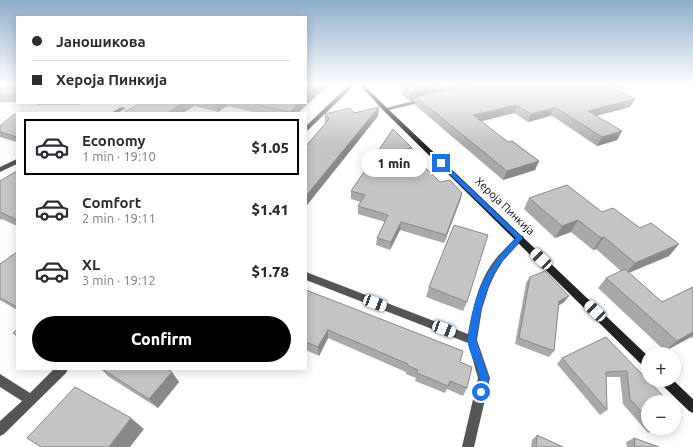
<!DOCTYPE html>
<meta charset="utf-8">
<style>
:root{--surface:#fff;--page:#f2f2f3;--text:#2b2b33;--muted:#7c7c81;--line:#e1e1e2;--accent:#000}
body{margin:0;font-family:Ubuntu,sans-serif;background:var(--page);color:var(--text);height:100vh;display:flex;flex-direction:column;font-size:15px;white-space:nowrap}
*{box-sizing:border-box;margin:0}
p{font-size:13px;color:var(--muted)}
.icon{flex:none;width:22px;height:22px;fill:none;stroke:currentColor;stroke-width:2;stroke-linecap:round;stroke-linejoin:round}
.map{position:relative;flex:1;overflow:hidden}
.sheet{position:absolute;left:16px;top:112px;width:291px;height:258px;display:flex;flex-direction:column;background:var(--surface);border-radius:0px;box-shadow:0 2px 10px #0003}
.sheet>*{flex:none}
.top-card{position:absolute;left:16px;top:16px;width:291px;height:88px;border-radius:0px;box-shadow:0 2px 10px #0003;display:grid;align-content:center;height:88px;padding:0 16px;background:var(--surface)}
.tools{position:absolute;left:641px;top:347px;display:grid;gap:8px}
.tools a{display:grid;place-items:center;width:40px;height:40px;border-radius:50%;background:var(--surface);box-shadow:0 2px 10px #0003;font-size:20px}
.end{position:absolute;width:18px;height:18px;margin:-9px;border:5px solid #1a73e8;background:#fff;box-shadow:0 0 0 2px #fff}
.from{border-radius:50%}
.bubble{position:absolute;height:28px;border-radius:14px;background:var(--surface);box-shadow:0 2px 10px #0003;font-size:13px;font-weight:800;line-height:28px;text-align:center}
.car{position:absolute;width:12px;height:24px;margin:-12px -6px;border-radius:5px;box-shadow:0 0 3px 1px #0007;background:linear-gradient(#fff 24%,#345 0 40%,#fff 0 76%,#345 0 86%,#fff 0)}
.top-card b{display:flex;align-items:center;gap:14px;height:38px;font-size:15px}
.top-card b+b{border-top:1px solid var(--line)}
.top-card i{width:10px;height:10px;background:var(--text)}
ul{padding:7px 0 0;list-style:none}
li{display:flex;align-items:center;gap:12px;height:56px;margin:0 8px 6px;padding:0 8px;border:2px solid transparent;border-radius:0px}
li div{flex:1}
li b{display:block;font-size:15px}
li em{font-style:normal;font-weight:800}
li.selected{border-color:var(--accent)}
li>.icon{width:36px;height:36px;stroke-width:1.5}
.cta{display:flex;gap:8px;margin-top:auto;padding:8px 16px}
.cta a{flex:1;height:46px;border-radius:24px;background:var(--accent);color:#fff;font-size:16px;font-weight:800;line-height:46px;text-align:center}
.map>svg:first-child{display:block}
</style>
<div class="map">
<svg width="693" height="447" viewBox="0 0 693 447">
<rect width="100%" height="100%" fill="#fff"/>
<g fill="none" stroke-linecap="round" stroke-linejoin="round">
<!-- street -->
<path fill="#555" fill-rule="evenodd" d="M350 84H356L308 130 306 131V126Z
M425 98 427 99V101L385 111 382 109Z
M121 107 126 108 118 113H111Z
M17 159V164L0 172V167Z
M520 235 523 236 524 238 503 261 495 274 489 287 482 309 477 340 490 378 474 447H462L478 378 468 343 306 280V272L468 334C473 306 479 278 498 256 504 249 511 243 517 236Z
M54 369H68L66 373 4 434 0 436V421L22 401 0 387V374L30 393Z"/>
<!-- secondary -->
<path fill="#222" fill-rule="evenodd" d="M359 84H363L387 108 648 356V368L644 367 383 110Z
M659 380H673L693 399V413L689 411 661 384Z"/>
</g>
<!-- wall -->
<path fill="#a9a9a9" d="M0 84H17V102H0Z
M329 84 298 113H258L227 106 218 112 194 106 140 103H306Z
M395 84H632L613 88 635 99 630 107 596 116 622 131 617 140 597 146 554 117 550 116 528 122 514 113 481 121 508 142 539 161 535 170 503 180 415 105V100L410 101 402 95 403 90Z
M36 103H81L79 105H37Z
M379 107 378 116 307 205H306V146L326 123H325V114L354 113Z
M17 115V142L0 137V126Z
M412 148 411 154 440 182 462 193 460 201 444 243 400 230 390 250 376 245 377 238 385 222 358 214V206L361 202 351 199V191Z
M17 171V226L2 219 0 220V181Z
M529 198 602 212 679 244 669 256 629 273 662 302 693 287V339L691 337 665 351 598 288 606 278 621 271 596 249 593 250 571 232 555 238 524 209Z
M17 252V310L0 300V264Z
M530 277 569 296 564 302 559 305 554 351 549 357 515 344 526 283Z
M429 287 467 302 463 311 426 297Z
M306 290 460 362 467 388 463 396 447 389 445 393 415 381 416 378 406 374V372L328 338 319 356 306 350Z
M606 337 648 402V428H656L648 433 623 404 620 377H606L607 410 600 415 557 364 562 358Z
M101 369H167L179 382 158 408 109 377Z
M537 435 563 447H531L532 440Z
M634 438 659 447H627L626 442Z"/>
<!-- shaded-wall -->
<path fill="#898989" d="M320 84H329L298 113H290V112L299 103H306V96Z
M452 84H485L416 97 415 100 410 101 411 93Z
M603 84H632L600 91Z
M635 99 630 107 584 119 588 111Z
M182 103H193L194 106 183 113H167Z
M217 103H226L227 106 218 112 216 104Z
M517 105 514 113 471 124 473 115Z
M379 107 378 116 307 205 306 196Z
M554 108 550 116 528 122 531 114Z
M622 131 617 140 597 146 602 137Z
M412 148 411 155 406 149Z
M539 161 535 170 503 180 507 171Z
M462 193 460 201 444 243 446 235Z
M578 220 571 232 555 238 562 226Z
M401 222 400 230 390 250 391 242Z
M604 237 596 249 593 250 601 238Z
M679 244 669 256 625 274 635 263Z
M569 296 564 302 555 308 559 301Z
M328 330V338L319 356 318 347Z
M693 332V335L691 337 665 351 677 341Z
M172 372 179 382 158 408 149 399Z
M131 418 144 429 130 447H109Z"/>
<!-- building -->
<path fill="#c4c4c4" stroke="#898989" d="M0 84H17V94H0Z
M306 84H320L306 96Z
M405 84H452L411 93 403 86 410 88Z
M474 84H605L635 99 588 111 622 131 602 137 558 109 554 108 531 114 517 105 473 115 508 142 512 141 539 161 507 171 416 97Z
M140 103H182L167 113H123Z
M250 103H299L290 112Z
M379 107 306 196V146L329 119 325 114 350 108 354 113Z
M14 114 17 115V137L0 132V126Z
M393 129 412 148 406 149 440 182 450 180 462 193 446 235 401 222 391 242 377 238 388 215 358 206 365 195 351 191Z
M17 171V220L0 212V181Z
M567 185 602 212 613 208 640 228 651 223 679 244 635 263 604 237 601 238 578 220 562 226 529 198Z
M454 225 488 235 467 302 429 287Z
M17 252V307L0 298V264Z
M625 269 662 302 693 287V332L677 341 606 278Z
M545 271 569 296 559 301 554 351 519 338 530 277Z
M306 290 463 351 460 362 472 367 467 388 450 381 448 386 417 373 418 370 408 366V364L328 330 318 347 306 342Z
M17 329V336L13 333Z
M606 337 669 402H648V419L630 399 627 371 606 372 607 410 562 358Z
M102 369H167L172 372 149 399Z
M75 387 131 418 109 447H41L27 438Z
M674 407 680 413 674 417Z
M537 435 563 447H536Z
M634 438 659 447H635Z"/>
<!-- sky -->
<linearGradient id="sky" x2="0" y2="1"><stop stop-color="#8cadcc"/><stop offset="0.58" stop-color="#fff"/><stop offset="1" stop-color="#fff" stop-opacity="0"/></linearGradient>
<rect width="693" height="146" fill="url(#sky)"/>
<!-- route -->
<path fill="#1a73e8" d="M439 162H443L523 238 503 260 494 273 488 287 481 309 476 340 489 378 484 395 481 396 478 395C475 389 480 383 480 377 478 364 467 352 468 339 468 333 470 326 471 321 477 285 491 264 516 238L439 164Z"/>
<g text-anchor="middle" dominant-baseline="central" stroke-width="3" stroke-linejoin="round" paint-order="stroke">
<!-- street labels -->
<g font-size="11" fill="#000" stroke="#fff">
<text transform="translate(505 206) rotate(44)">Хероја Пинкија</text>
</g>
</g>
</svg>
<div class="tools">
<a>+</a>
<a>−</a>
</div>
<i class="end from" style="left:481px;top:392px"></i>
<i class="end" style="left:441px;top:163px"></i>
<div class="bubble" style="left:361px;top:149px;width:66px">1 min</div>
<i class="car" style="left:541px;top:259px;rotate:314deg"></i>
<i class="car" style="left:375px;top:303px;rotate:111deg"></i>
<i class="car" style="left:595px;top:311px;rotate:314deg"></i>
<i class="car" style="left:444px;top:329px;rotate:111deg"></i>
<div class="top-card">
<b><i class="from"></i>Јаношикова</b>
<b><i></i>Хероја Пинкија</b>
</div>
<section class="sheet">
<ul>
<li class="selected"><svg class="icon" aria-label="car" viewBox="0 0 24 24"><path d="M5 17H2v-5l4-1 3-4h7l3 4 3 1v5h-3M9 17h6M6 11h13"/><circle cx="7" cy="17" r="2"/><circle cx="17" cy="17" r="2"/></svg><div><b>Economy</b><p>1 min · 19:10</p></div><em>$1.05</em></li>
<li><svg class="icon" aria-label="car" viewBox="0 0 24 24"><path d="M5 17H2v-5l4-1 3-4h7l3 4 3 1v5h-3M9 17h6M6 11h13"/><circle cx="7" cy="17" r="2"/><circle cx="17" cy="17" r="2"/></svg><div><b>Comfort</b><p>2 min · 19:11</p></div><em>$1.41</em></li>
<li><svg class="icon" aria-label="car" viewBox="0 0 24 24"><path d="M5 17H2v-5l4-1 3-4h7l3 4 3 1v5h-3M9 17h6M6 11h13"/><circle cx="7" cy="17" r="2"/><circle cx="17" cy="17" r="2"/></svg><div><b>XL</b><p>3 min · 19:12</p></div><em>$1.78</em></li>
</ul>
<div class="cta"><a>Confirm</a></div>
</section>
</div>
